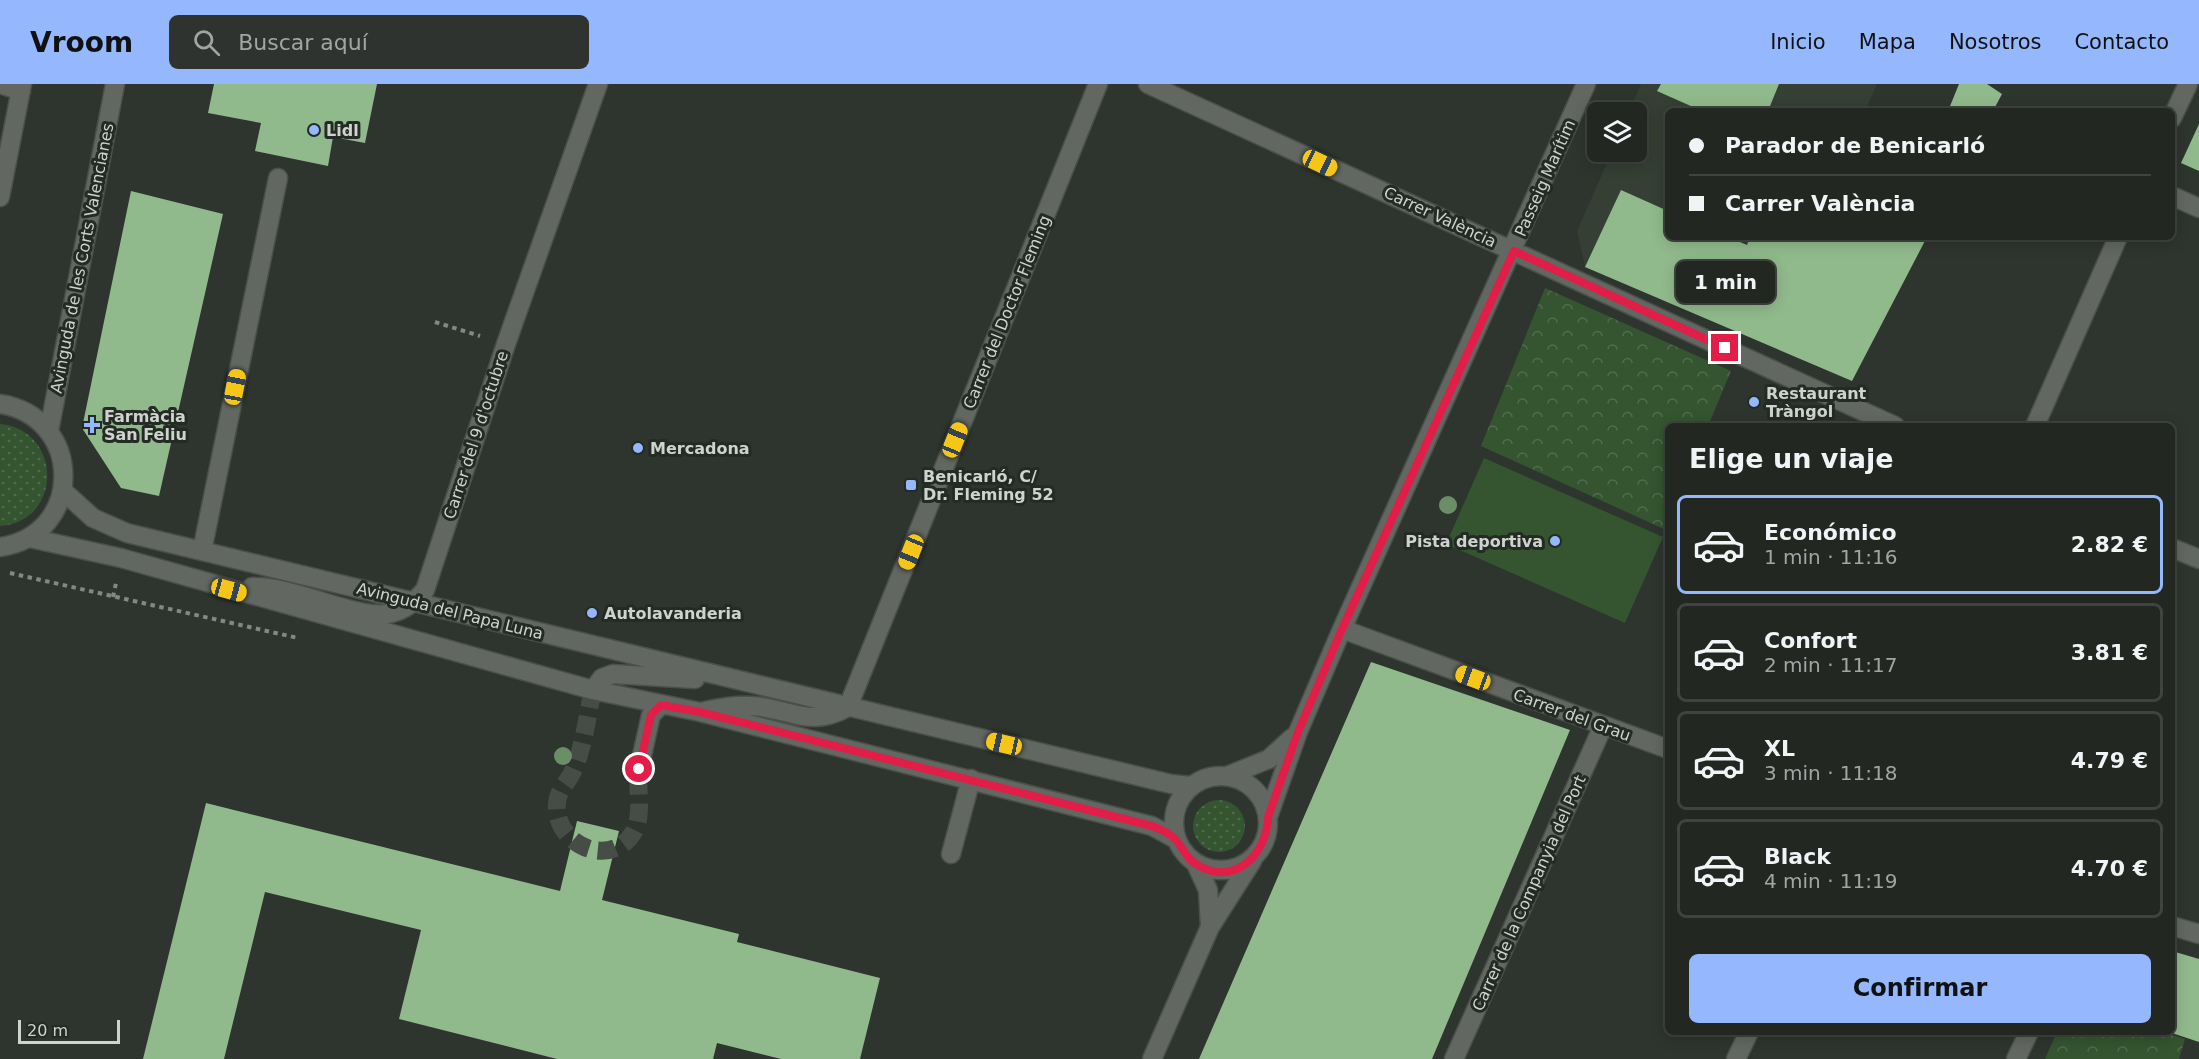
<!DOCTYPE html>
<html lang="es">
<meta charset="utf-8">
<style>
:root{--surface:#222722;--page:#2e332f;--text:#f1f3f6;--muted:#a2a5a5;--line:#3f4440;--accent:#94b7fd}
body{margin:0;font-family:"DejaVu Sans",sans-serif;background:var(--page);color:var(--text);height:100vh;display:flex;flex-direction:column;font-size:22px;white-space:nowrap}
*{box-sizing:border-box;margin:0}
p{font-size:20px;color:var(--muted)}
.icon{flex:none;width:33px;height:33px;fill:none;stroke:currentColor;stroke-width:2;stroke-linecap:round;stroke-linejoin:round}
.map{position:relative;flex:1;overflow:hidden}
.details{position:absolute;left:1665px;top:339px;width:510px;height:612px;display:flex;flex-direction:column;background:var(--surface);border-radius:9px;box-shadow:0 3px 15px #0003,0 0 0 2px var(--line)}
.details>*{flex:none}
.hud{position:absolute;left:1665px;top:24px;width:510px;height:132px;border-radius:9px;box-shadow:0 3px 15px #0003,0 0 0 2px var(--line);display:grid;align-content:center;height:132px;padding:0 24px;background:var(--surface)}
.fabs{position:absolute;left:1587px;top:18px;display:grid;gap:12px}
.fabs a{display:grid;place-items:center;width:60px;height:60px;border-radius:9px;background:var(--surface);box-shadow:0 3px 15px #0003,0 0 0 2px var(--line);font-size:30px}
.scale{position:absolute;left:18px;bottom:15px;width:102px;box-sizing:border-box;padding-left:6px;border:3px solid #cfd3cf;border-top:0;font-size:16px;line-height:21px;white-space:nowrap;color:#cfd3cf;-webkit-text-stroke:4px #242a24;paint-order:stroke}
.end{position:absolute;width:27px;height:27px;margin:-14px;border:8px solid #e11d48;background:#fff;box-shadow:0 0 0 3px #fff}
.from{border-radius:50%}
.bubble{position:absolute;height:42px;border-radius:9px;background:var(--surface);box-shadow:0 3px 15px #0003,0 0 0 2px var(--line);font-size:20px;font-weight:600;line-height:42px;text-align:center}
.car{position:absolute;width:18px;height:36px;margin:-18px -9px;border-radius:8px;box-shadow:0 0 4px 2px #0007;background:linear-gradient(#f5c518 24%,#345 0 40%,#f5c518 0 76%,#345 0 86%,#f5c518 0)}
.hud b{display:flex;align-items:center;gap:21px;height:57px;font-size:22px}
.hud b+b{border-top:2px solid var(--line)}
.hud i{width:15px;height:15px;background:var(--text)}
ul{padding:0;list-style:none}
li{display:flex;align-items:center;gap:18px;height:99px;margin:0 12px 9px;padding:0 12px;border:3px solid var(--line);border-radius:9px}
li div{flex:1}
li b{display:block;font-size:22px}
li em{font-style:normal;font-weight:600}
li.selected{border-color:var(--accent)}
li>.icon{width:54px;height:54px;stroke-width:1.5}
h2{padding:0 24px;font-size:27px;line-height:72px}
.action{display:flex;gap:12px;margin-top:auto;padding:12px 24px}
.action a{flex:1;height:69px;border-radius:9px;background:var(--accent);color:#111;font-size:24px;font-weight:600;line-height:69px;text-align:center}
header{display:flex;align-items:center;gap:36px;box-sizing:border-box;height:84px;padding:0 30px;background:var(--accent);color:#111}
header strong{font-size:28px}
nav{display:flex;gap:33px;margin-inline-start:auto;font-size:21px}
.search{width:420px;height:54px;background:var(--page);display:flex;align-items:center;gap:15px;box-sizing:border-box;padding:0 21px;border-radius:9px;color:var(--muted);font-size:22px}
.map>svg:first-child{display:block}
</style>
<header>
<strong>Vroom</strong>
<div class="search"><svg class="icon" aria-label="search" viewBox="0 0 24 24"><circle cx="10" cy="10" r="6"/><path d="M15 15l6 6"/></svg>Buscar aquí</div>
<nav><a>Inicio</a><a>Mapa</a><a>Nosotros</a><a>Contacto</a></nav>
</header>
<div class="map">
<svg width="2199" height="975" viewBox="0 0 2199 975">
<defs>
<pattern id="grass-dots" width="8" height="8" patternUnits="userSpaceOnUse" patternTransform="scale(1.5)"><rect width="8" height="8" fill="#345530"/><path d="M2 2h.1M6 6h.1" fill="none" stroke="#506d4d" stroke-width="1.8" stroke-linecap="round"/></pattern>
<pattern id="park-crowns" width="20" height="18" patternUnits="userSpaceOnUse" patternTransform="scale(1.5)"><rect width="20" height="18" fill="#345530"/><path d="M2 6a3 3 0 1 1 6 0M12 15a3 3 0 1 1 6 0" fill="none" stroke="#506d4d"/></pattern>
</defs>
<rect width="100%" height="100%" fill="#2e342e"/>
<!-- built -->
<path fill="#353f34" d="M1641 0H1877L1865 27H1668V153H1810L1764 258 1585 183 1577 147 1612 68H1636V28H1629Z"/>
<!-- grass -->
<path fill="url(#grass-dots)" d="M0 340C63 346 63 438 0 442Z
M1193 742a26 26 0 1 1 52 0a26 26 0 1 1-52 0Z"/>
<!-- park -->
<path fill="url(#park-crowns)" d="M1545 204 1731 287 1708 342H1668V436L1664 445 1481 362Z
M2057 948H2164L2185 955 2179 975H2045Z"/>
<!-- pitch -->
<path fill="#345530" d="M1484 374 1663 453 1625 539 1446 460Z"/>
<!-- building -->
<path fill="#90ba8b" d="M214 0H377L365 59 333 53 328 82 255 67 261 39 208 29Z
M1661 0H1779L1768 27H1702L1657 7Z
M1959 0H1987L2002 10 1993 27H1948Z
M2199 40V87L2181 79Z
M1621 106 1668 127V153H1728L1747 161 1750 153H1927L1852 297 1585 183Z
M131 107 223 130 159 412 121 404 82 344Z
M1371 578 1570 646 1432 975H1199Z
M206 719 560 807 577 737 619 747 602 816 739 850 737 858 880 894 860 975H781L717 959 713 975H557L399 935 421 846 265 808 224 975H143Z
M2172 867 2199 875V958L2172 949Z"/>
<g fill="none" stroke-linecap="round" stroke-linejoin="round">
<!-- minor-tunnel -->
<path stroke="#464c46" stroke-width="18" stroke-dasharray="18 9" stroke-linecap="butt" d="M593 606C587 632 584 663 573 687 568 699 558 705 557 719 553 760 610 786 633 749 644 732 636 704 639 685"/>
<defs>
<path id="minor" d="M0 0 21 7
M1148 0 1895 342
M2172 34 2188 0
M2172 112 2199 124
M0 113 22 0
M0 320C84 333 85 451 0 463
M2035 342 2118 153
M49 347 115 0
M62 406 93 434 127 449 1171 700 1190 702
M30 454 121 474 593 606 700 628 1152 742 1176 755
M2172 464 2199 475
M202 467 278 94
M252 503C292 501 360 538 392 529 406 525 416 517 425 506L506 260 598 0
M1342 545 1668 665
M593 606 602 594 613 590 695 595
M848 623 1098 0
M705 627C720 624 735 621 752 622 791 624 808 645 848 623
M639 685 651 631 661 621
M1174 739a47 47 0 1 1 94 0a47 47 0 1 1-94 0Z
M1227 692 1269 675 1292 654
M1268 733 1298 648 1342 545 1586 0
M951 770 971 695
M1196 780 1208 806 1210 842
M2172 842 2199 850
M1152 975 1210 843 1252 777
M1454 975 1603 642
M1736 975 1749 948
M2016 975 2029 948"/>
</defs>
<!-- minor casing -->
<use href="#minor" stroke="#4a4f4a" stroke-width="21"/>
<!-- path -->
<path stroke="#838883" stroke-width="4" stroke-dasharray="4.5 4.5" stroke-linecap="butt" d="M435 238 480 252
M10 489 298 554
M113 513 116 499"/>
<!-- minor -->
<use href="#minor" stroke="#626861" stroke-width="18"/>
</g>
<!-- trees -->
<g fill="#6a8e66">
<circle cx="1448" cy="421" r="9"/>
<circle cx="563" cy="672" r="9"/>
</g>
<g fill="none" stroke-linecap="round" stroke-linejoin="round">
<!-- route -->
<path stroke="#e11d48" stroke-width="8" d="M639 685 651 631 661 621 700 628 1152 742C1160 745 1170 749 1176 756 1183 764 1186 774 1196 780 1233 804 1267 771 1268 733L1298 648 1342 545 1514 167 1725 264"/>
</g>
<!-- markers -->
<g fill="#94b7fd" stroke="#242a24" stroke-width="2">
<circle cx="314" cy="46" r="6"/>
<circle cx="1754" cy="318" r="6"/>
<path d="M89 332h6v6h6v6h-6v6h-6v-6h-6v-6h6z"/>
<circle cx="638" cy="364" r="6"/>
<rect x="905" y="395" width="12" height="12" rx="3"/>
<circle cx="1555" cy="457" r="6"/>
<circle cx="592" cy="529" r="6"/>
</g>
<g text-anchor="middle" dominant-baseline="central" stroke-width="6" stroke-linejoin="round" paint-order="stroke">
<!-- poi labels -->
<g font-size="16" font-weight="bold" fill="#cfd3cf" stroke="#242a24" text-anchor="start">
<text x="326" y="46">Lidl</text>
<text x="1766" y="309">Restaurant<tspan x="1766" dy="18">Tràngol</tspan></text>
<text x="104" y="332">Farmàcia<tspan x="104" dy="18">San Feliu</tspan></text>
<text x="650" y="364">Mercadona</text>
<text x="923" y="392">Benicarló, C/<tspan x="923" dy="18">Dr. Fleming 52</tspan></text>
<text x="1543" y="457" text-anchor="end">Pista deportiva</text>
<text x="604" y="529">Autolavanderia</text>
</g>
<!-- street labels -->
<g font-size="16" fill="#cfd3cf" stroke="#242a24">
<text transform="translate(1545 94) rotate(-66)">Passeig Marítim</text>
<text transform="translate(1440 133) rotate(25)">Carrer València</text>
<text transform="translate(82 174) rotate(-79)">Avinguda de les Corts Valencianes</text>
<text transform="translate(1007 228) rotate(-68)">Carrer del Doctor Fleming</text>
<text transform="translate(476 351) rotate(-72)">Carrer del 9 d'octubre</text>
<text transform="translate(450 527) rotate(14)">Avinguda del Papa Luna</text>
<text transform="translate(1572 631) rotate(20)">Carrer del Grau</text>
<text transform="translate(1529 809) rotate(-66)">Carrer de la Companyia del Port</text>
</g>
</g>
</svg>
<div class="fabs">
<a><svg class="icon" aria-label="layers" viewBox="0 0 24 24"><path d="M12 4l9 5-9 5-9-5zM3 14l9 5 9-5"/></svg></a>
</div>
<div class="scale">20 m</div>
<i class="end from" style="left:639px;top:685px"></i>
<i class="end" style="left:1725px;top:264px"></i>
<div class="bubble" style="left:1676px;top:177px;width:99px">1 min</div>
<i class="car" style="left:1320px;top:79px;rotate:115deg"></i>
<i class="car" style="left:235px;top:303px;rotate:11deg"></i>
<i class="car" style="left:955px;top:356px;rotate:22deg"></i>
<i class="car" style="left:911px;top:468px;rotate:202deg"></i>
<i class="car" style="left:229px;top:506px;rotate:105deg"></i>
<i class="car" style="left:1473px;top:594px;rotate:290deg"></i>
<i class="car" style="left:1004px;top:660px;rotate:283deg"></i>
<div class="hud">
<b><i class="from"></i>Parador de Benicarló</b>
<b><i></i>Carrer València</b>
</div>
<section class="details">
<h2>Elige un viaje</h2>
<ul>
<li class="selected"><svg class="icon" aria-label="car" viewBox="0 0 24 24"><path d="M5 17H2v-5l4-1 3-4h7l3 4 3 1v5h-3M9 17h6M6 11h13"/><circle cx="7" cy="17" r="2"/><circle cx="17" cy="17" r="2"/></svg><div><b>Económico</b><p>1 min · 11:16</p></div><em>2.82 €</em></li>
<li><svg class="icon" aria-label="car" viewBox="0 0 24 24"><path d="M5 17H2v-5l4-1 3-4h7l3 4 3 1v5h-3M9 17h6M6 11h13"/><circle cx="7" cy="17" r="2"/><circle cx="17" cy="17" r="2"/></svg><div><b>Confort</b><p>2 min · 11:17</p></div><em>3.81 €</em></li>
<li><svg class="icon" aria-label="car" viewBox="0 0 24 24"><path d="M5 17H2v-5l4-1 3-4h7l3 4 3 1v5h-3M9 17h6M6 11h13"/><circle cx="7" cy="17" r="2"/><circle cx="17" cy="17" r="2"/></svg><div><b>XL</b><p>3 min · 11:18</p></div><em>4.79 €</em></li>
<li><svg class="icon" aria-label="car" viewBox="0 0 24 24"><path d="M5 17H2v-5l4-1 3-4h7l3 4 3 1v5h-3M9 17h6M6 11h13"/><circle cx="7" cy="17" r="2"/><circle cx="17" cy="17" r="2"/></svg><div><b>Black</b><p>4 min · 11:19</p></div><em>4.70 €</em></li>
</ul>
<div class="action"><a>Confirmar</a></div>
</section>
</div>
